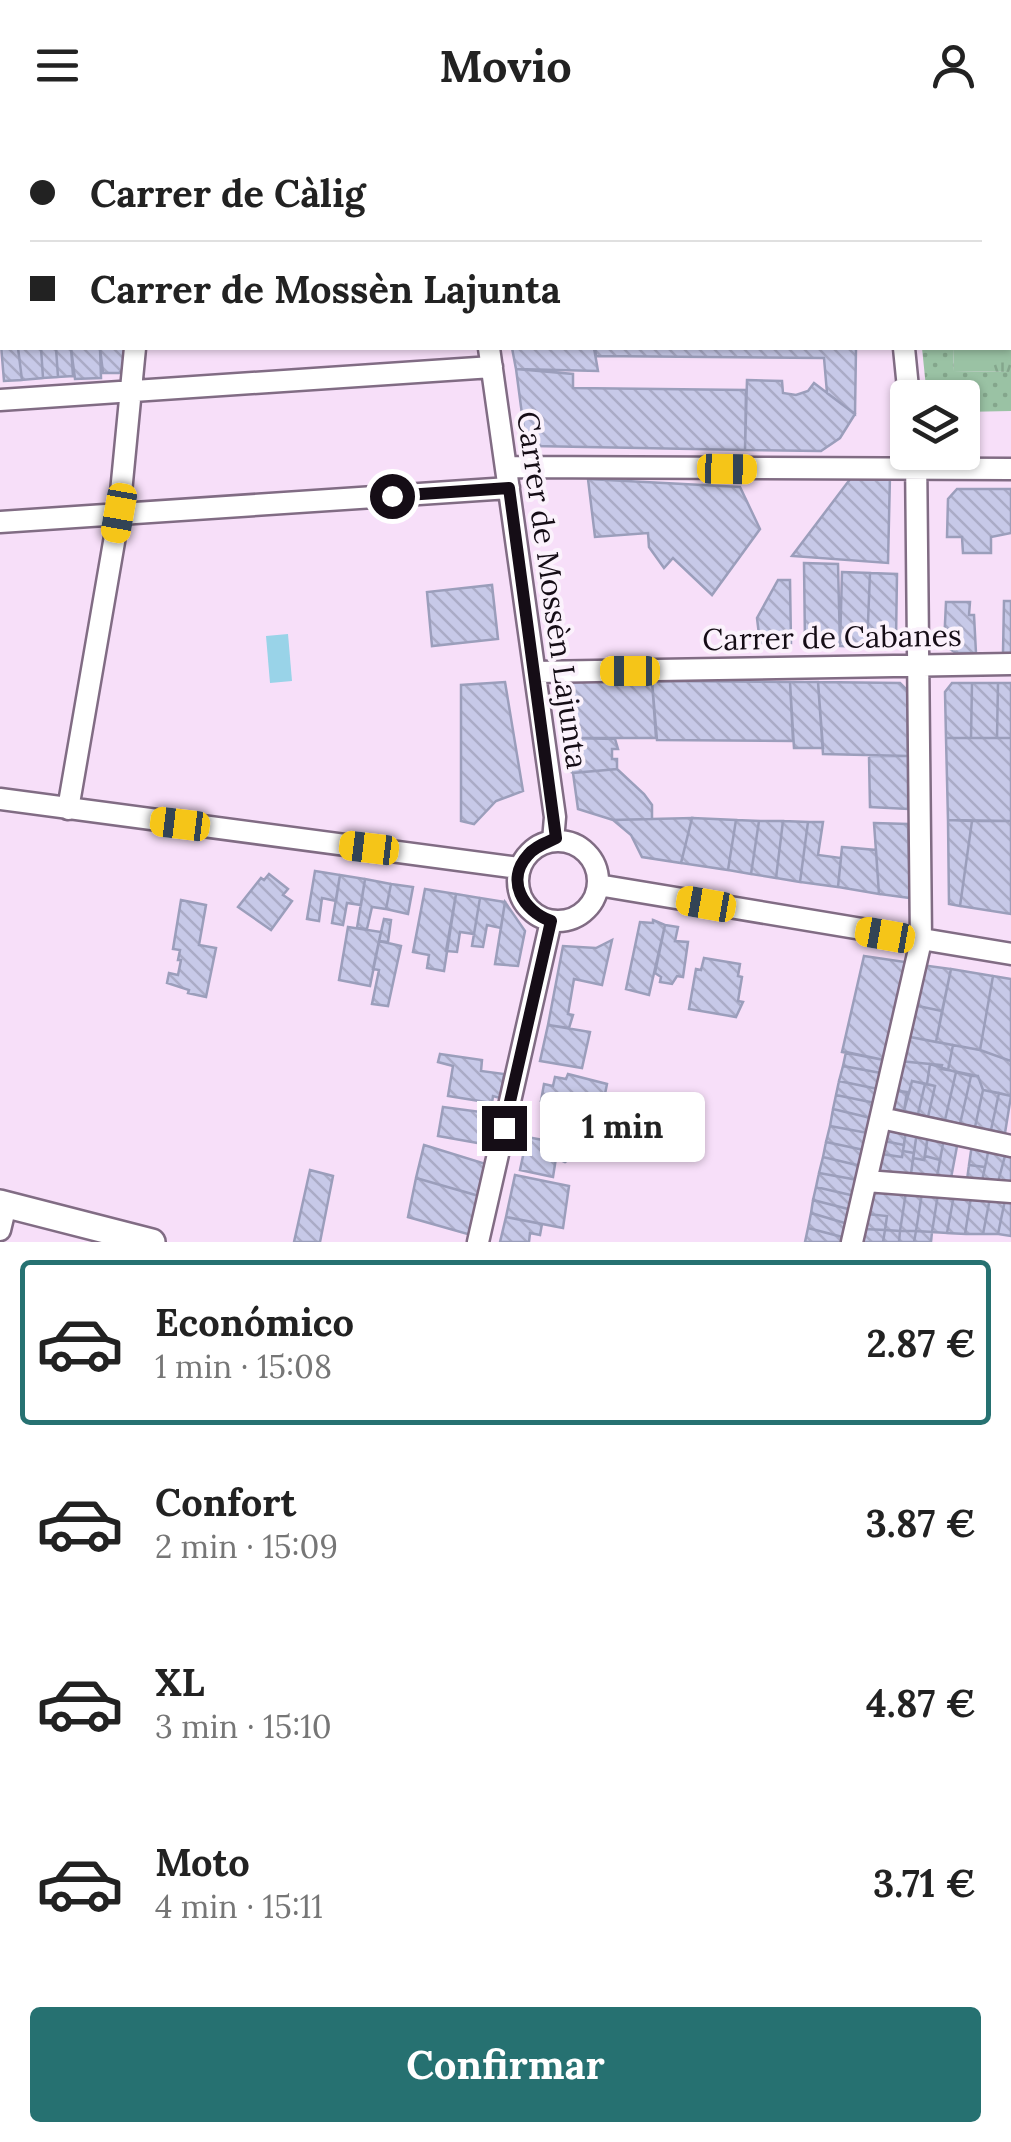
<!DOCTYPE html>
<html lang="es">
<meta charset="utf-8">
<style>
:root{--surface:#fff;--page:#f6f6f6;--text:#222;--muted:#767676;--line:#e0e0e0;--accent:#267171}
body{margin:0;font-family:Lora,serif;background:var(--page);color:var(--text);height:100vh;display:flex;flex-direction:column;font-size:38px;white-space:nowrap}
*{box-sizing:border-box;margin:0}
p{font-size:32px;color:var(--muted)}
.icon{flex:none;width:55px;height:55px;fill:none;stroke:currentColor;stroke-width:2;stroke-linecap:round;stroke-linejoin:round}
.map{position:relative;height:1112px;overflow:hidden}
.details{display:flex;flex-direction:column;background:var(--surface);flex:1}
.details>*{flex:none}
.top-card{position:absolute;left:0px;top:0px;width:1012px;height:220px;box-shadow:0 2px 8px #0004;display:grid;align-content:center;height:220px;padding:0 30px;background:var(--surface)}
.buttons{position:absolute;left:890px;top:250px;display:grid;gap:20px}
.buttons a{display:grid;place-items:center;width:90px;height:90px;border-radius:10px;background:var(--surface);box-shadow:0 2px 8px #0004;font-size:50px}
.end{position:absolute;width:45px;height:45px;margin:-22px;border:12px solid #150d16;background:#fff;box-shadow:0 0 0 5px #fff}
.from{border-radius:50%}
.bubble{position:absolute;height:70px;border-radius:10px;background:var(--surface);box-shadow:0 2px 8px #0004;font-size:32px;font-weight:700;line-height:70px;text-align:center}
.car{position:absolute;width:30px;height:60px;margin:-30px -15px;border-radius:12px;box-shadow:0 0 8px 2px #0007;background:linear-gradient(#f5c518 24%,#345 0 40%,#f5c518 0 76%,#345 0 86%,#f5c518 0)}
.top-card b{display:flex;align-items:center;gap:35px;height:95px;font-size:38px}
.top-card b+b{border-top:2px solid var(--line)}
.top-card i{width:25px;height:25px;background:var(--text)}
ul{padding:18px 0 0;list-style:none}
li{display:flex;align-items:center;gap:30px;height:165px;margin:0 20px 15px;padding:0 10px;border:5px solid transparent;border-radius:10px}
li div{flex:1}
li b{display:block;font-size:38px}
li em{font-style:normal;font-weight:700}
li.active{border-color:var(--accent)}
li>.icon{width:90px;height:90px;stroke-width:1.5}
.primary-button{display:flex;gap:20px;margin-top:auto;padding:20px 30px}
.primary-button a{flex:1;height:115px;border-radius:10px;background:var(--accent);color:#fff;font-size:40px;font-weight:700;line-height:115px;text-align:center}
header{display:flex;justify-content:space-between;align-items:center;height:130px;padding:0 30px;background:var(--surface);font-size:45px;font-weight:700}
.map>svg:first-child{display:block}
</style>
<header><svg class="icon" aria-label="menu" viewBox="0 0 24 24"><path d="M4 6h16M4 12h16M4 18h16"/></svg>Movio<svg class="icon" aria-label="person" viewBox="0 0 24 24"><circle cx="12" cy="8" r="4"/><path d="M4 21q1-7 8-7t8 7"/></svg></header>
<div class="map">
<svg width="1011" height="1112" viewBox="0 0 1011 1112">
<defs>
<pattern id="grass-dots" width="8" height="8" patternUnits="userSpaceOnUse" patternTransform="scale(2.5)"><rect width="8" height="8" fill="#9ac2a4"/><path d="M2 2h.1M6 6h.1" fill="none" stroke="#84a68c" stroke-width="1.8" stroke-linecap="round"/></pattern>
<pattern id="park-tufts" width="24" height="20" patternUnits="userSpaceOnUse" patternTransform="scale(2.5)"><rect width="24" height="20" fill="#9ac2a4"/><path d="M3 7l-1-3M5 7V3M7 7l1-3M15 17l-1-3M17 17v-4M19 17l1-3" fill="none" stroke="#84a68c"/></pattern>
<pattern id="building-back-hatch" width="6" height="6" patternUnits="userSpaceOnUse" patternTransform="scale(2.5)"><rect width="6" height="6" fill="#c7c9e8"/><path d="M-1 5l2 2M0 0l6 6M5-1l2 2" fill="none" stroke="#aaabc6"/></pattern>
</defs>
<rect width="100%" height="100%" fill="#f7dff9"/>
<!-- grass -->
<path fill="url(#grass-dots)" d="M922 218H953L954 241 1011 242V281L963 282 962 268 927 267Z"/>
<!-- park -->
<path fill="url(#park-tufts)" d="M1011 190V242L954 241 953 218H1010Z"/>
<!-- water -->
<path fill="#99d3e8" d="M288 504 292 551 270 553 266 506Z"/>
<!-- building -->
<path fill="url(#building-back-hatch)" stroke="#9b9ebb" stroke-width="2.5" d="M0 203 2 218H18L22 250 4 251Z
M18 218H41L43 248 22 250Z
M41 218H56L58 247 43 248Z
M56 218H71L73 246 58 247Z
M71 218H100L101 248 75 249Z
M100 218H126V237L119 243H103Z
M512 218H594L598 241 516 239Z
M595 218H856L855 284 827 263 824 228 596 226Z
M516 239 573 244V258L746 260 745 320 533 316 525 307Z
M747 250 782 251 783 263 796 265 808 261 814 253 855 284 840 308 821 321 745 320Z
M854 344 890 345 888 433 792 426Z
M588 349 740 357 760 399 712 465 673 428 664 438 649 417 648 403 595 407Z
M957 359H1011V403L991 407V423H963L962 407H947L948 369Z
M804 433 838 434 840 516 805 514Z
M842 442 870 443 867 517 840 516Z
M870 443 897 444 896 510 883 518 867 517Z
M778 450H790L791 513H760L757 488Z
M492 455 498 509 432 516 427 462Z
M1004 471H1011V523H1003Z
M946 472H970L969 485H974L976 523H956L944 515Z
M652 551 790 552 793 611 657 610Z
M652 551 656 608H568L560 557 564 552Z
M505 552 523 661 496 671 474 694 461 691V555Z
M790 552H818L823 618H794Z
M818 552 900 553 907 560 908 626 823 624Z
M952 553H972L971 608H946L945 562Z
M972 553H998L997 608H971Z
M998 553H1011V608H997Z
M568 608 615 609 618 619H612V629H617V639L573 643 569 641 565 612Z
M946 608H1011V691L948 690Z
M869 626H908V679L870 677Z
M617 639 644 664 652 675V689L613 690 578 679 573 643Z
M692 688 736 690 728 740 681 733Z
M692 688 681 733 642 727 631 705 613 690Z
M736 690 759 691 751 744 728 740Z
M948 690 972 691 960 776 949 774Z
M759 691H783L776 748 751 744Z
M783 691 808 692 800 752 776 748Z
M972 691H1011V784L960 776Z
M808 692H823L818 725 841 728 838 757 800 752Z
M874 693 908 694 910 768 879 764Z
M842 717 876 720 879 764 838 757Z
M315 741 340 745 336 771 322 768 319 791 307 789Z
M269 744 288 759 283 765 292 771 271 800 238 777 261 748 264 750Z
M340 745 365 749 361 775 347 773 343 795 332 793Z
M365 749 391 754 386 779 372 777 367 799 357 798Z
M391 754 413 757 408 784 386 779Z
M425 759 456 764 444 841 427 838 429 825 413 822Z
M456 764 480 768 474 804 460 802 457 822 446 821Z
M480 768 505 772 501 798 487 795 483 817 472 816Z
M181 770 206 775 199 815 216 818 206 867 188 863 189 860 167 853 169 843 178 845 181 830H178L180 820 173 819Z
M505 772 525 801 518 836 495 834Z
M384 789 391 790 388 812 379 811Z
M653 790 665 795 649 865 626 859 640 792 653 793Z
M665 795 678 797 675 811 688 812 683 847 677 846 672 854 660 852 661 847 655 843Z
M348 797 381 802 370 856 339 850Z
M612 810 602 855 574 849 568 884 573 885 569 898 548 895 563 816 596 818Z
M379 811 401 816 388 876 372 874 379 840 373 839Z
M864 826 905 832 884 930 842 922Z
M704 828 740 834 738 846 742 847 738 871 743 872 736 887 689 879 696 839 701 840Z
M921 835 951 839 942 881 913 875Z
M951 839 993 846 980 920 936 912Z
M993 846 1011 849V931L980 920Z
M913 875 942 881 936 912 905 906Z
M548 895 590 902 582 938 540 931Z
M905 906 953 915 948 940 941 939 942 935 899 931Z
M953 915 980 920 1011 931V966L983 960 978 946 948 940Z
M846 922 884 930 881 943 843 936Z
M440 924 482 930 481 941 504 944 500 968 493 966 492 973 448 966 453 936 438 932Z
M899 931 930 934 927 954 912 951 909 963 893 960Z
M930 934 956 942 945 990 928 987 935 956 927 954Z
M843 936 881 943 878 959 839 951Z
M956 942 971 946 960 994 945 990Z
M568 944 607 954 599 994 546 983 549 973 541 971 544 954 553 956 555 947 566 949Z
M971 946H978L983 960 975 997 960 994Z
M839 951 878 959 875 973 836 965Z
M912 951 925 954 918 984 904 981Z
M925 954 935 956 928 987 918 984Z
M893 960 907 962 904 981 891 978Z
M983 960 999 963 991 1000 975 997Z
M999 963 1011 966 1005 1003 991 1000Z
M836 965 875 973 871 988 833 979Z
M443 977 496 984 489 1015 438 1006Z
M833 979 871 988 868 1003 830 996Z
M830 996 868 1003 864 1020 826 1012Z
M887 996 906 1000 904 1015 884 1011Z
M906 1000 917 1002 914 1023 903 1021Z
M917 1002 928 1005 924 1030 913 1028Z
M928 1005 944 1008 940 1030 925 1026Z
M527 1007 569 1015 573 1021 571 1028 565 1032 556 1028 553 1047 520 1040Z
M944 1008 958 1011 951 1048 937 1047Z
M884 1011 904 1015 902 1027 881 1024Z
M826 1012 864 1020 861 1036 823 1027Z
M972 1014 989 1018 985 1037 969 1035Z
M424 1015 486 1034 479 1066 416 1048Z
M989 1018 1006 1022 998 1052 982 1051Z
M903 1021 914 1023 911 1044 876 1041 881 1024 902 1027Z
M1006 1022 1011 1023V1053L998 1052Z
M925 1026 940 1030 937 1047 911 1044 913 1028 924 1030Z
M823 1027 861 1036 858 1050 819 1043Z
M969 1035 985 1037 982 1051 967 1050Z
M310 1040 333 1046 320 1112H294Z
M819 1043 858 1050 855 1066 816 1057Z
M515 1045 569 1056 563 1098 506 1087Z
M416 1048 479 1066 471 1105 408 1087Z
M816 1057 855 1066 852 1080 813 1070Z
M873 1059 906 1062 900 1101 885 1100 887 1086 867 1084Z
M906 1062 922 1063 916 1101H900Z
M922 1063 938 1064 932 1102 916 1101Z
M938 1064 954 1065 947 1103 932 1102Z
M954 1065 971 1067 965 1104 947 1103Z
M971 1067 990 1068 983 1104H965Z
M990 1068 1005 1070 998 1104H983Z
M813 1070 852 1080 848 1094 811 1083Z
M1005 1070H1011V1106L998 1104Z
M811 1083 848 1094 846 1108 808 1098Z
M867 1084 887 1086 885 1100 863 1099Z
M506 1087 542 1094 540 1105 530 1103 529 1112H500Z
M808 1098 846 1108 845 1112H805Z
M863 1099 885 1100 883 1112H860Z
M885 1100 900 1101 899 1112H883Z
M900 1101H916L914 1112H899Z
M916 1101 932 1102 931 1112H914Z"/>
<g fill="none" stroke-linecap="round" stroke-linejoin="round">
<defs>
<path id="pedestrian" d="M1010 179H1011"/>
<path id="minor" d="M459 0V2
M929 0 933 2
M149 2V0
M900 2V0
M1010 54H1011
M489 218 555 687 553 711
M904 218 909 268
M0 270 492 237
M506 337 1011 339
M0 392 509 358
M535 542 1011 534
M0 669 519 738
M68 679 119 383 135 218
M518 751a40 40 0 1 1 80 0a40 40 0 1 1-80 0Z
M598 755 1011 824
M881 988 1011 1016
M866 1051 1011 1062
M0 1100 6 1075
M478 1112 551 791
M852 1112 921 811 916 322"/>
<path id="tertiary" d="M0 1073 152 1112"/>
</defs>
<!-- pedestrian casing -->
<use href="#pedestrian" stroke="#816c84" stroke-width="20"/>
<!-- minor casing -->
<use href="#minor" stroke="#816c84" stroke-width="25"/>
<!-- tertiary casing -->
<use href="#tertiary" stroke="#816c84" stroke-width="30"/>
<!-- pedestrian -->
<use href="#pedestrian" stroke="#fff" stroke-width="15"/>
<!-- minor -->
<use href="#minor" stroke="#fff" stroke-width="20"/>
<!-- tertiary -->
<use href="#tertiary" stroke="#fff" stroke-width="25"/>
</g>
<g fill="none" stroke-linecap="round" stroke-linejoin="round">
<!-- route -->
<path stroke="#150d16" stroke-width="12" d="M392 366 509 358 556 708C547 713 535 716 528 725 505 750 523 781 551 791L504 998"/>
</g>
<g text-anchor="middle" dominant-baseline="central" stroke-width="8" stroke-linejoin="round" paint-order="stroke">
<!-- street labels -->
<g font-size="30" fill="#150d16" stroke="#fbf2fc">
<text transform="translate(553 460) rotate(82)">Carrer de Mossèn Lajunta</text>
<text transform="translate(832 507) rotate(-1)">Carrer de Cabanes</text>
</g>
</g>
</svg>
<div class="buttons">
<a><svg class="icon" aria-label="layers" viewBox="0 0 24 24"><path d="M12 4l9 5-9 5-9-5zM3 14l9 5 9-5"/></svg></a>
</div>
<i class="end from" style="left:392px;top:366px"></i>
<i class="end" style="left:504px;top:998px"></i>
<div class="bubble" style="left:540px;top:962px;width:165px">1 min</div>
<i class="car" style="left:727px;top:339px;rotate:91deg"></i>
<i class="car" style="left:119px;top:383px;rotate:190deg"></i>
<i class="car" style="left:630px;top:541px;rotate:270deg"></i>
<i class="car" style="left:180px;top:694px;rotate:277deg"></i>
<i class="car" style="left:369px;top:718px;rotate:277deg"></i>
<i class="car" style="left:706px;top:774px;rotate:280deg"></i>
<i class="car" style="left:885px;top:805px;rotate:280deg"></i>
<div class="top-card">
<b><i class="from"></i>Carrer de Càlig</b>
<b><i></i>Carrer de Mossèn Lajunta</b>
</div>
</div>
<section class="details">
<ul>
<li class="active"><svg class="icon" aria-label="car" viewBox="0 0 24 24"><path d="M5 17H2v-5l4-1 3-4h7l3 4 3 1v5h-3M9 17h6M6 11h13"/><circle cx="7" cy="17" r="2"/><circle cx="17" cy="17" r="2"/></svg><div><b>Económico</b><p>1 min · 15:08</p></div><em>2.87 €</em></li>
<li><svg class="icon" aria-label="car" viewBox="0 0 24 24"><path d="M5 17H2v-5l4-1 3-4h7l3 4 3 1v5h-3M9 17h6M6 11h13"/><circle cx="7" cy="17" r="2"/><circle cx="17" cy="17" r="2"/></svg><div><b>Confort</b><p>2 min · 15:09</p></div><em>3.87 €</em></li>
<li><svg class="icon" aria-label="car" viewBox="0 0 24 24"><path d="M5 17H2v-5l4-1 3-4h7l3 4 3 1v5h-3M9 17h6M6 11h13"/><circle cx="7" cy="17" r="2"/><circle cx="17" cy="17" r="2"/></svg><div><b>XL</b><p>3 min · 15:10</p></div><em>4.87 €</em></li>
<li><svg class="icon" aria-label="car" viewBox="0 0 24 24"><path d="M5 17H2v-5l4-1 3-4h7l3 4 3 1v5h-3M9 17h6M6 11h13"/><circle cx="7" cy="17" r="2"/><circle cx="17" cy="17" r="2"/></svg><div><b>Moto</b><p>4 min · 15:11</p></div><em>3.71 €</em></li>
</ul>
<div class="primary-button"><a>Confirmar</a></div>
</section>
